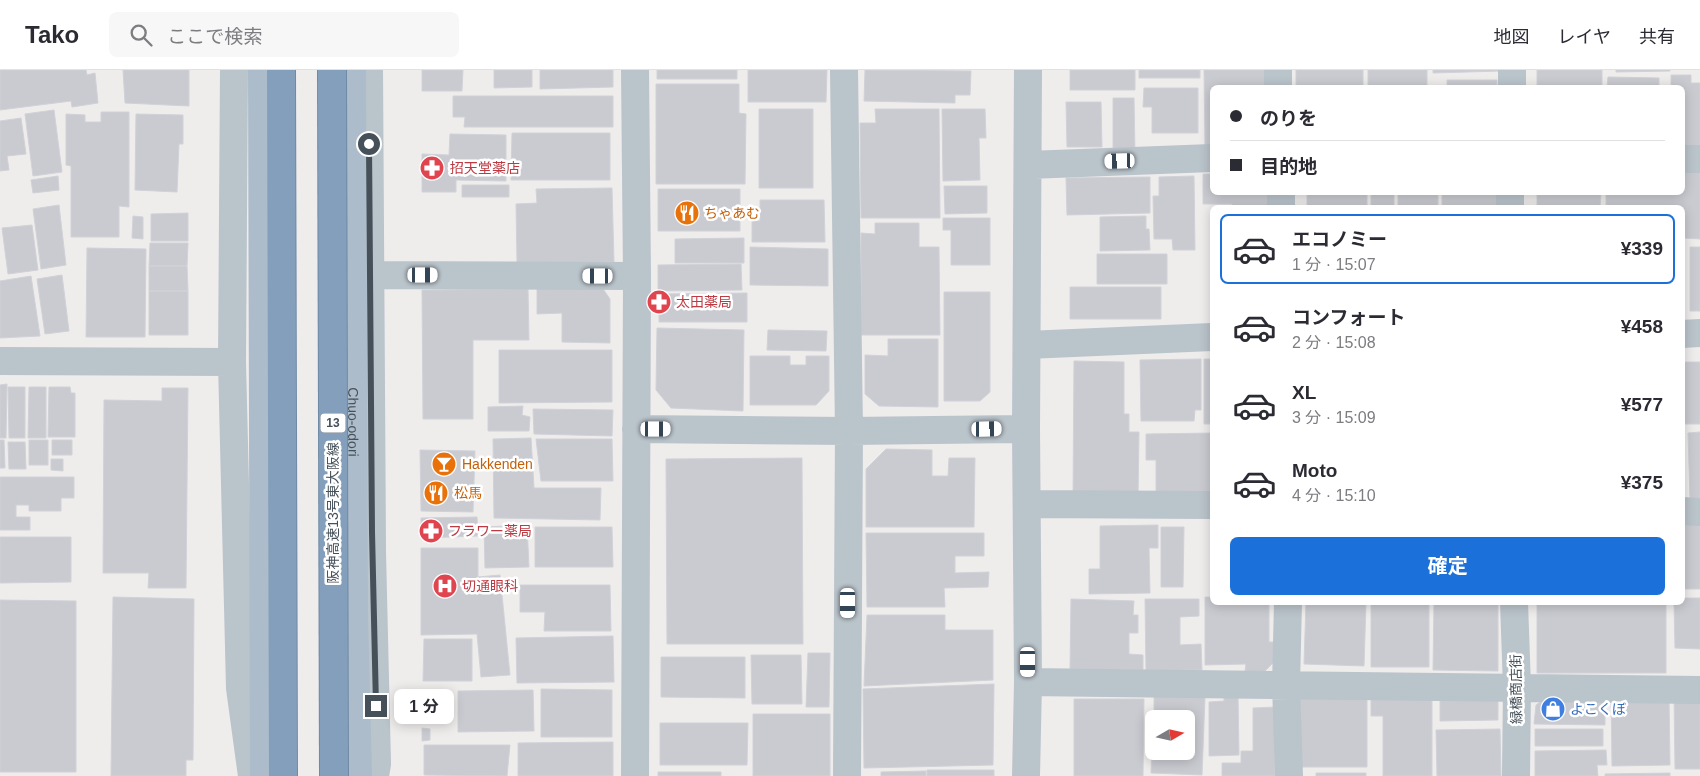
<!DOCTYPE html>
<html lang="ja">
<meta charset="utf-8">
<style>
:root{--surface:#fff;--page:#f7f7f7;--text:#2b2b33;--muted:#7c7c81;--line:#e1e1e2;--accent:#1c70d9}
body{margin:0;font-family:Arial,"Noto Sans JP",sans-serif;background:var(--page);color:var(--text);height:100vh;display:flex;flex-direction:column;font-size:19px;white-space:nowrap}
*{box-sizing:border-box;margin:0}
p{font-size:16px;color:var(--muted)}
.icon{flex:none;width:28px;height:28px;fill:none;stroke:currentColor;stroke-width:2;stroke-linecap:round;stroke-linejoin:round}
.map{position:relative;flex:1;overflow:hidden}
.drawer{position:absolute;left:1210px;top:135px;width:475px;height:400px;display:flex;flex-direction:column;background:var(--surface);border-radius:8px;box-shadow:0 2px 12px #0003}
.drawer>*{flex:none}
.guide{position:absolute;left:1210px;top:15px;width:475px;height:110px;border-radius:8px;box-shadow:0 2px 12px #0003;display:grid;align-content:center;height:110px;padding:0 20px;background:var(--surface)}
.needle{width:32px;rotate:81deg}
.tools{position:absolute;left:1145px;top:640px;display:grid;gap:10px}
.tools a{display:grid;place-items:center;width:50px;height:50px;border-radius:8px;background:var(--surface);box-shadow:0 2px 12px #0003;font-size:25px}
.end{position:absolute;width:22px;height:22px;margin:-11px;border:6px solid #455059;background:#fff;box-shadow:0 0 0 2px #fff}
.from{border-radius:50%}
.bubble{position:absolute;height:35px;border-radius:8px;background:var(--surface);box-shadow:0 2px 12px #0003;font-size:16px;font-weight:700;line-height:35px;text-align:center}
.car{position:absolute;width:15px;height:30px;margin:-15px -8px;border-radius:6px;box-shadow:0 0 4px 1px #0007;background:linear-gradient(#fff 24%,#345 0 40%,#fff 0 76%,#345 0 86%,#fff 0)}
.guide b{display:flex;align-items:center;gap:18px;height:48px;font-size:19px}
.guide b+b{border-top:1px solid var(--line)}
.guide i{width:12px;height:12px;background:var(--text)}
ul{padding:9px 0 0;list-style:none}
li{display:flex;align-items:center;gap:15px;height:70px;margin:0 10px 8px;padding:0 10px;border:2px solid transparent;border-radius:8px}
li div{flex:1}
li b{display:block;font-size:19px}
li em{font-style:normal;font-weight:700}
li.selected{border-color:var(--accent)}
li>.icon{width:45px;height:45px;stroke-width:1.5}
.primary-button{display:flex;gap:10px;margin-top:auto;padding:10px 20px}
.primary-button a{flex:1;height:58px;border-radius:8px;background:var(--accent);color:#fff;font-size:20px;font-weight:700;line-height:58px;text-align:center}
header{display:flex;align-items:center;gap:30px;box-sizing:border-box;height:70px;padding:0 25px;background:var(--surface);border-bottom:1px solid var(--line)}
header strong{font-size:24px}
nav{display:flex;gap:28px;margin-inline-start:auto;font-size:18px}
.search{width:350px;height:45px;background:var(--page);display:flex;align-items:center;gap:12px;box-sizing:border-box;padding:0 18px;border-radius:8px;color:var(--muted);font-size:19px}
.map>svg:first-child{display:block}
</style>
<header>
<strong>Tako</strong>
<div class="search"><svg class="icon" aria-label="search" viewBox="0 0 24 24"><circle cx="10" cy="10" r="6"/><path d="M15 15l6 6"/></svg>ここで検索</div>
<nav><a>地図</a><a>レイヤ</a><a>共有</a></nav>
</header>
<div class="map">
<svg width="1700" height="706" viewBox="0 0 1700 706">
<rect width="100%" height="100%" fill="#efecec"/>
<!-- building -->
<path fill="#c9cbd1" stroke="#d0d2d8" d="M0 0H86L87 5 95 3 98 33 72 37 71 31 0 40Z
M123 0H189V36L125 33Z
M422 0H463L462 21H422Z
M494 0H532V17L494 18Z
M540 0H613V17L540 19Z
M657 0H737V9H657Z
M748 0H827L826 32H748Z
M865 0 971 1 970 25H955V33L864 31Z
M1070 0H1135V20H1070Z
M1139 0H1200V8H1139Z
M1204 0H1266V18H1212V78H1205Z
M1296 0H1363V18H1296Z
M1368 0H1427V18H1368Z
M1433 0H1499L1500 1 1433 3Z
M1537 0H1602V18H1537Z
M1616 0H1670V1L1616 2Z
M1671 5H1691V13H1700V76H1682V18H1671Z
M1608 7 1659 8V18H1607Z
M1447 10H1497V18H1447Z
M656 14H739V43L746 44 745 114H656Z
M1144 18H1198V63H1152V37H1143Z
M453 26H613V57H464L465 47H453Z
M1113 28H1134L1135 85 1113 84Z
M1066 32H1101L1102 77H1067Z
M759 39H813V118H759Z
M875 39H939L940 148H861L860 53H876Z
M942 39H985L986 68H979L980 110 943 111Z
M54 40 62 102 33 106 25 44Z
M101 42H129V137L119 136V167H71V96L66 95V44L85 45V52H101Z
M136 44 183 45V74H179L177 122 135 120Z
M21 48 26 84 7 86 9 100 0 101V51Z
M512 63H610V110H511Z
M450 64 506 65V111L456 110V122H422V84L449 85Z
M1682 102H1700V169L1682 168V138H1606V122H1682Z
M1203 104H1212V122H1270L1271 138H1232V134H1203Z
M58 106 59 120 33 123 31 110Z
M1194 106 1195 180H1173L1172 169H1154L1153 126H1159V107Z
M1150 107V143L1067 145 1066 108Z
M462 115H509V127H462Z
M944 116H987V143L945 144Z
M612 118 614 192 517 193 516 134 537 133 536 119Z
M658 119H740V161H658Z
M1307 122H1367V138H1307Z
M1371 122H1394V138H1371Z
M1398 122H1438V138H1398Z
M1442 122H1500V138H1442Z
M1537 122H1601L1600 138H1537Z
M760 130H824L825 172H752V150L760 151Z
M59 135 66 195 41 199 33 139Z
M188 143V171H151V144Z
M133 146 143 147V169L132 168Z
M1146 146V159H1149L1150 180 1100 181V147Z
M943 148H990V195H951V160H943Z
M875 153H919V177H939L940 265H861V163L875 164Z
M32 155 38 200 8 204 2 158Z
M744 168V193H675V169Z
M150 173H188L187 196H149Z
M750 177 828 179V216L750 215Z
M1690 177H1700V241H1690Z
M87 178 146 179 145 267H86Z
M1097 184H1167V214H1097Z
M741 194 742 220 658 221V195Z
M149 196H187L188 221H149Z
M62 205 69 261 45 264 37 209Z
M31 206 40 266 0 268V211Z
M601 216 610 229V273L562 272V243L537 244V217Z
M1070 217H1161V249H1070Z
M528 219 529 270H473V349H423L422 220Z
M149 221H188V265H149Z
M944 222H990V322L980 331H944Z
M747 223V252H659V224Z
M657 258 744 260 743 341 671 338 656 320Z
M768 260 827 261 826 281 767 280Z
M888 269H938V337L879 336 865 324V285L888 286Z
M499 280H612V332L499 333Z
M750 286H790V295H806V286H829V321L816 335H750Z
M1201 289V340H1195L1194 351H1141L1140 290Z
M1204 289H1212V354H1204Z
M1074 291 1124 292V344H1129V362H1139L1138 429 1073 428Z
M1682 292H1700V354H1683Z
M7 314 6 368H0V315Z
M8 317H25V368H9Z
M29 317H46V368H28Z
M49 317H70L71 323H75V367H48Z
M162 318H188L186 518H148L149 503H103L104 330 162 331Z
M523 336 522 345 530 347 529 361H488V337Z
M533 339 613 340 612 366 534 364Z
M1700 362V429H1690L1688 363Z
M1212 363V422L1156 423V390H1146V364Z
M531 368 534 418H601L600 450 494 448 493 369Z
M536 369H612L613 411H541Z
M0 370H4L5 398H0Z
M29 370H48V395H29Z
M52 370H72V385H52Z
M8 372H25L26 399H9Z
M886 379 932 380V406H948L949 388H975L974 457H866V399Z
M420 380 475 381 473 442 421 441Z
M802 388 803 574H667L666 389Z
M51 389H63V401L51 400Z
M0 407H74V428H61V441H29V435H16V447H30V460H0Z
M477 447 478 466 421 468V448Z
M1682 451 1700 452V519H1682Z
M527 455 529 497 485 498 484 457Z
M1158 455V478H1149L1150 523 1089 524V499H1100V456Z
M535 457H612L613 497H535Z
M1161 457H1184L1183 517H1161Z
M866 463H984V486H955V503L989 502 988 517 944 518 945 537H867Z
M0 467H71V512L0 513Z
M421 478H478V507L500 505 510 605 481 607 477 564 421 565Z
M520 515H610L611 561H544L545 542H520Z
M113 527 194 529 193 690H186V706H111Z
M1205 527H1212V532H1269V572H1274L1275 591 1264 602 1245 601 1246 594 1205 595Z
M1682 528H1700V579L1675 578 1674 532H1682Z
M1071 529 1134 531 1133 545H1138V563H1129V584L1143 585V600L1070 599Z
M1145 529H1199V546L1180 547V575L1201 574 1202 600 1146 601Z
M0 530 76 531V702H0Z
M1306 532H1366L1364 596 1304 594Z
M1371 532H1429V597H1371Z
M1434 532H1498V601L1433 600Z
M1537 532H1666V603H1537Z
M867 545H945V560H993V610L864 616Z
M613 566 614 612 517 613 516 568Z
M424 569H472V611H423Z
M808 583H830L829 637H806Z
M751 585H801L802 634H752Z
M661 587H745V628L661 627Z
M994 614 993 695 864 698 863 619Z
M541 619 612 620V667H541Z
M533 620 534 661 458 662V621Z
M1498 622V650L1440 651V623Z
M1154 625 1205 627 1202 705 1151 703 1152 673H1154V681H1186V649H1154Z
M1299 625 1367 626V697H1297Z
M1669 625 1670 695 1612 696 1611 626Z
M1674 625H1700V699H1675Z
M1224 626H1238L1239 685 1209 686V632L1224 631Z
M1371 626 1432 627V706H1383V646H1371Z
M1546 628H1605V655L1534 654 1536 635Z
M1074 629H1144L1143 706H1074Z
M1275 637V706H1222V693H1241V681H1253V638Z
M753 644H830V706H753Z
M660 653H748L747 695H660Z
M422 658 430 659V670L422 671Z
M1500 659 1501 706H1437L1436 660Z
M1535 659H1603V676H1535Z
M613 672V706H518V673Z
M424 675H510L507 706 424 705Z
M1606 680 1607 695H1597L1598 706H1535V681Z
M927 700H994V706H927Z
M926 701V706H881V702Z
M658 702H721V706H658Z
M1316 703H1366V706H1316Z
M1670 703V706H1605V704Z"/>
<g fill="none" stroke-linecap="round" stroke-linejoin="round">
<defs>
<path id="highway" d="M281 0 283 706"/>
</defs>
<!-- highway casing -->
<use href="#highway" stroke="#6f8aa6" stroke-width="30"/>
<!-- minor -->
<path stroke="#bac4cb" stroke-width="28" d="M234 0 232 292 240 618 252 706
M369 0 372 482 377 694 375 706
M635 0 637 206 635 706
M844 0 849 361 847 706
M1278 0V18
M1512 18V0
M1682 89H1700
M1028 95 1212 88
M1281 122V138
M1510 138V122
M369 205 637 206
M1682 264 1700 263
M1027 275 1212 267
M0 291 232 292
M636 359 849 361 1026 359
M1028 434 1212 435
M1682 441 1700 442
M1288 532 1286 615 1289 706
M1514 532 1517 617 1516 706
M1028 612 1700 620
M1026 706 1028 612 1026 359 1028 0"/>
<!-- major -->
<g stroke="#acbccb" stroke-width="28">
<path d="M262 0 264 706"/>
<path id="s1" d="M352 0 354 545 358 706"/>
</g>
<!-- highway -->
<use href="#highway" stroke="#849fbb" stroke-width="28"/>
<defs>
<path id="highway-bridge" d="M332 0 334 706"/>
</defs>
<!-- highway-bridge casing -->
<use href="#highway-bridge" stroke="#6f8aa6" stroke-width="30" stroke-linecap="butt"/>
<!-- highway-bridge -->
<use href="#highway-bridge" stroke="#849fbb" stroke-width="28"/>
</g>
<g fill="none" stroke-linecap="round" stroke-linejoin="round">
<!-- route -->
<path stroke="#455059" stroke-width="6" d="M369 74 372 462 376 636"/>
</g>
<!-- icons -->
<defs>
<symbol id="pharmacy-disc" viewBox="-11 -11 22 22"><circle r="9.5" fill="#e0444e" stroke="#fff"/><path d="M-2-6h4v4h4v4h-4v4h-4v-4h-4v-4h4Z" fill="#fff"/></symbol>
<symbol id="restaurant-disc" viewBox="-11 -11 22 22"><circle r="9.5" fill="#e8710a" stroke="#fff"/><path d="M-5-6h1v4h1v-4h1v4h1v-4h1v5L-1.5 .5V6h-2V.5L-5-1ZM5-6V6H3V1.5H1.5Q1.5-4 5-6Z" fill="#fff"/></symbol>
<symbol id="bar-disc" viewBox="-11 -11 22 22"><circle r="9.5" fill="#e8710a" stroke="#fff"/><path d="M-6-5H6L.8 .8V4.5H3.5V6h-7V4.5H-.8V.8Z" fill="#fff"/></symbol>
<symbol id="hospital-disc" viewBox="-11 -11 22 22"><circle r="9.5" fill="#e0444e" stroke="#fff"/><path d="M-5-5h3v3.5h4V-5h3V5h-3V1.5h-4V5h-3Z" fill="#fff"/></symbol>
<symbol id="shop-disc" viewBox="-11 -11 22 22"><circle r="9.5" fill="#3f7fe0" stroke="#fff"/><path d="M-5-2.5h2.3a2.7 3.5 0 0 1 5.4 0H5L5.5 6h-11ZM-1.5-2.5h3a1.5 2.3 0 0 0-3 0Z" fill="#fff"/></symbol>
</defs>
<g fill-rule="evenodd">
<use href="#pharmacy-disc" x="418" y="84" width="28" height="28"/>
<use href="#restaurant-disc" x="673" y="129" width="28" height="28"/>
<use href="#pharmacy-disc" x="645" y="218" width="28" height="28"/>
<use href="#bar-disc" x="430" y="380" width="28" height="28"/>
<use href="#restaurant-disc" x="422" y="409" width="28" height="28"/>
<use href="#pharmacy-disc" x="417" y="447" width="28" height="28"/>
<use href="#hospital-disc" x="431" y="502" width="28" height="28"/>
<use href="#shop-disc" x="1539" y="625" width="28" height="28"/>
</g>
<g text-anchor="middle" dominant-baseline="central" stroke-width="5" stroke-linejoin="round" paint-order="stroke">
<!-- shield labels -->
<rect fill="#fff" stroke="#7d848b" stroke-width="1" x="320.5" y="343.5" width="25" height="19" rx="4"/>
<g font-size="12" font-weight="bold" fill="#455059">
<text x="333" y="353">13</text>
</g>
<!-- health labels -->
<g font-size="14" fill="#be3a42" stroke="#fff" text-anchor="start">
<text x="450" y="98">招天堂薬店</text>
<text x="676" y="232">太田薬局</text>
<text x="448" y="461">フラワー薬局</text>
<text x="462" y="516">切通眼科</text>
</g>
<!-- food labels -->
<g font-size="14" fill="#c56008" stroke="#fff" text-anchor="start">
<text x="704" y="143">ちゃあむ</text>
<text x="462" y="394">Hakkenden</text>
<text x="454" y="423">松馬</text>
</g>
<!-- street labels -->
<g font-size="14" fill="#455059" stroke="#fff">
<text stroke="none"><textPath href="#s1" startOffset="352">Chuo-odori</textPath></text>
<text transform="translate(333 443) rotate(-90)">阪神高速13号東大阪線</text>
<text transform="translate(1516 619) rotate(-91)">緑橋商店街</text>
</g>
<!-- shop labels -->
<g font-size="14" fill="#366cbe" stroke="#fff" text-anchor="start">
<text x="1570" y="639">よこくぼ</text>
</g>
</g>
</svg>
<div class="tools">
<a><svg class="needle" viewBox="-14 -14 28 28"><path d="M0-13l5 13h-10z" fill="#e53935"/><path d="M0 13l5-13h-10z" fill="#7c7c81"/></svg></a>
</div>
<i class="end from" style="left:369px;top:74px"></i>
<i class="end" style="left:376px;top:636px"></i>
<div class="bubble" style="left:394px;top:619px;width:60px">1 分</div>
<i class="car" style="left:1120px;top:91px;rotate:268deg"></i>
<i class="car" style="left:423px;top:205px;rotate:90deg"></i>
<i class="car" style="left:598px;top:206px;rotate:270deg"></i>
<i class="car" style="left:656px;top:359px;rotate:90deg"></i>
<i class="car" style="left:987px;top:359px;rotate:89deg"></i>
<i class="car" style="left:848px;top:533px;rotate:180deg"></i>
<i class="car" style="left:1028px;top:592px;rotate:180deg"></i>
<div class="guide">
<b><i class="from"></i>のりを</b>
<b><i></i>目的地</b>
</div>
<section class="drawer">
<ul>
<li class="selected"><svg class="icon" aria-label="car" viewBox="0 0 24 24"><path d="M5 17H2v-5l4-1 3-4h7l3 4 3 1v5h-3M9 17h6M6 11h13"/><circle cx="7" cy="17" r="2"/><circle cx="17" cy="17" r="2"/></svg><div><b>エコノミー</b><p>1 分 · 15:07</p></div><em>¥339</em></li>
<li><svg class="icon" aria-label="car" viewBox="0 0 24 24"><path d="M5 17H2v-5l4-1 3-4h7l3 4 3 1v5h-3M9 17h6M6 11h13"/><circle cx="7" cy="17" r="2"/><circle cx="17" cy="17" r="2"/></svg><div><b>コンフォート</b><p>2 分 · 15:08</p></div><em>¥458</em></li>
<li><svg class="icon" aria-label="car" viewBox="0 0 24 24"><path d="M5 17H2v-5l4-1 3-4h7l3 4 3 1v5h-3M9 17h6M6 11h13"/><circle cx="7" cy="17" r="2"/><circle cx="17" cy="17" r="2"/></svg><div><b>XL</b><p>3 分 · 15:09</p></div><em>¥577</em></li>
<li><svg class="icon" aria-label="car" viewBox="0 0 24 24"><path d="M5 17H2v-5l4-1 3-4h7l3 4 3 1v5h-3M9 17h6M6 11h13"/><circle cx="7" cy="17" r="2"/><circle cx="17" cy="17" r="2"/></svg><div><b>Moto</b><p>4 分 · 15:10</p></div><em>¥375</em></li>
</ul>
<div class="primary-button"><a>確定</a></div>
</section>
</div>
